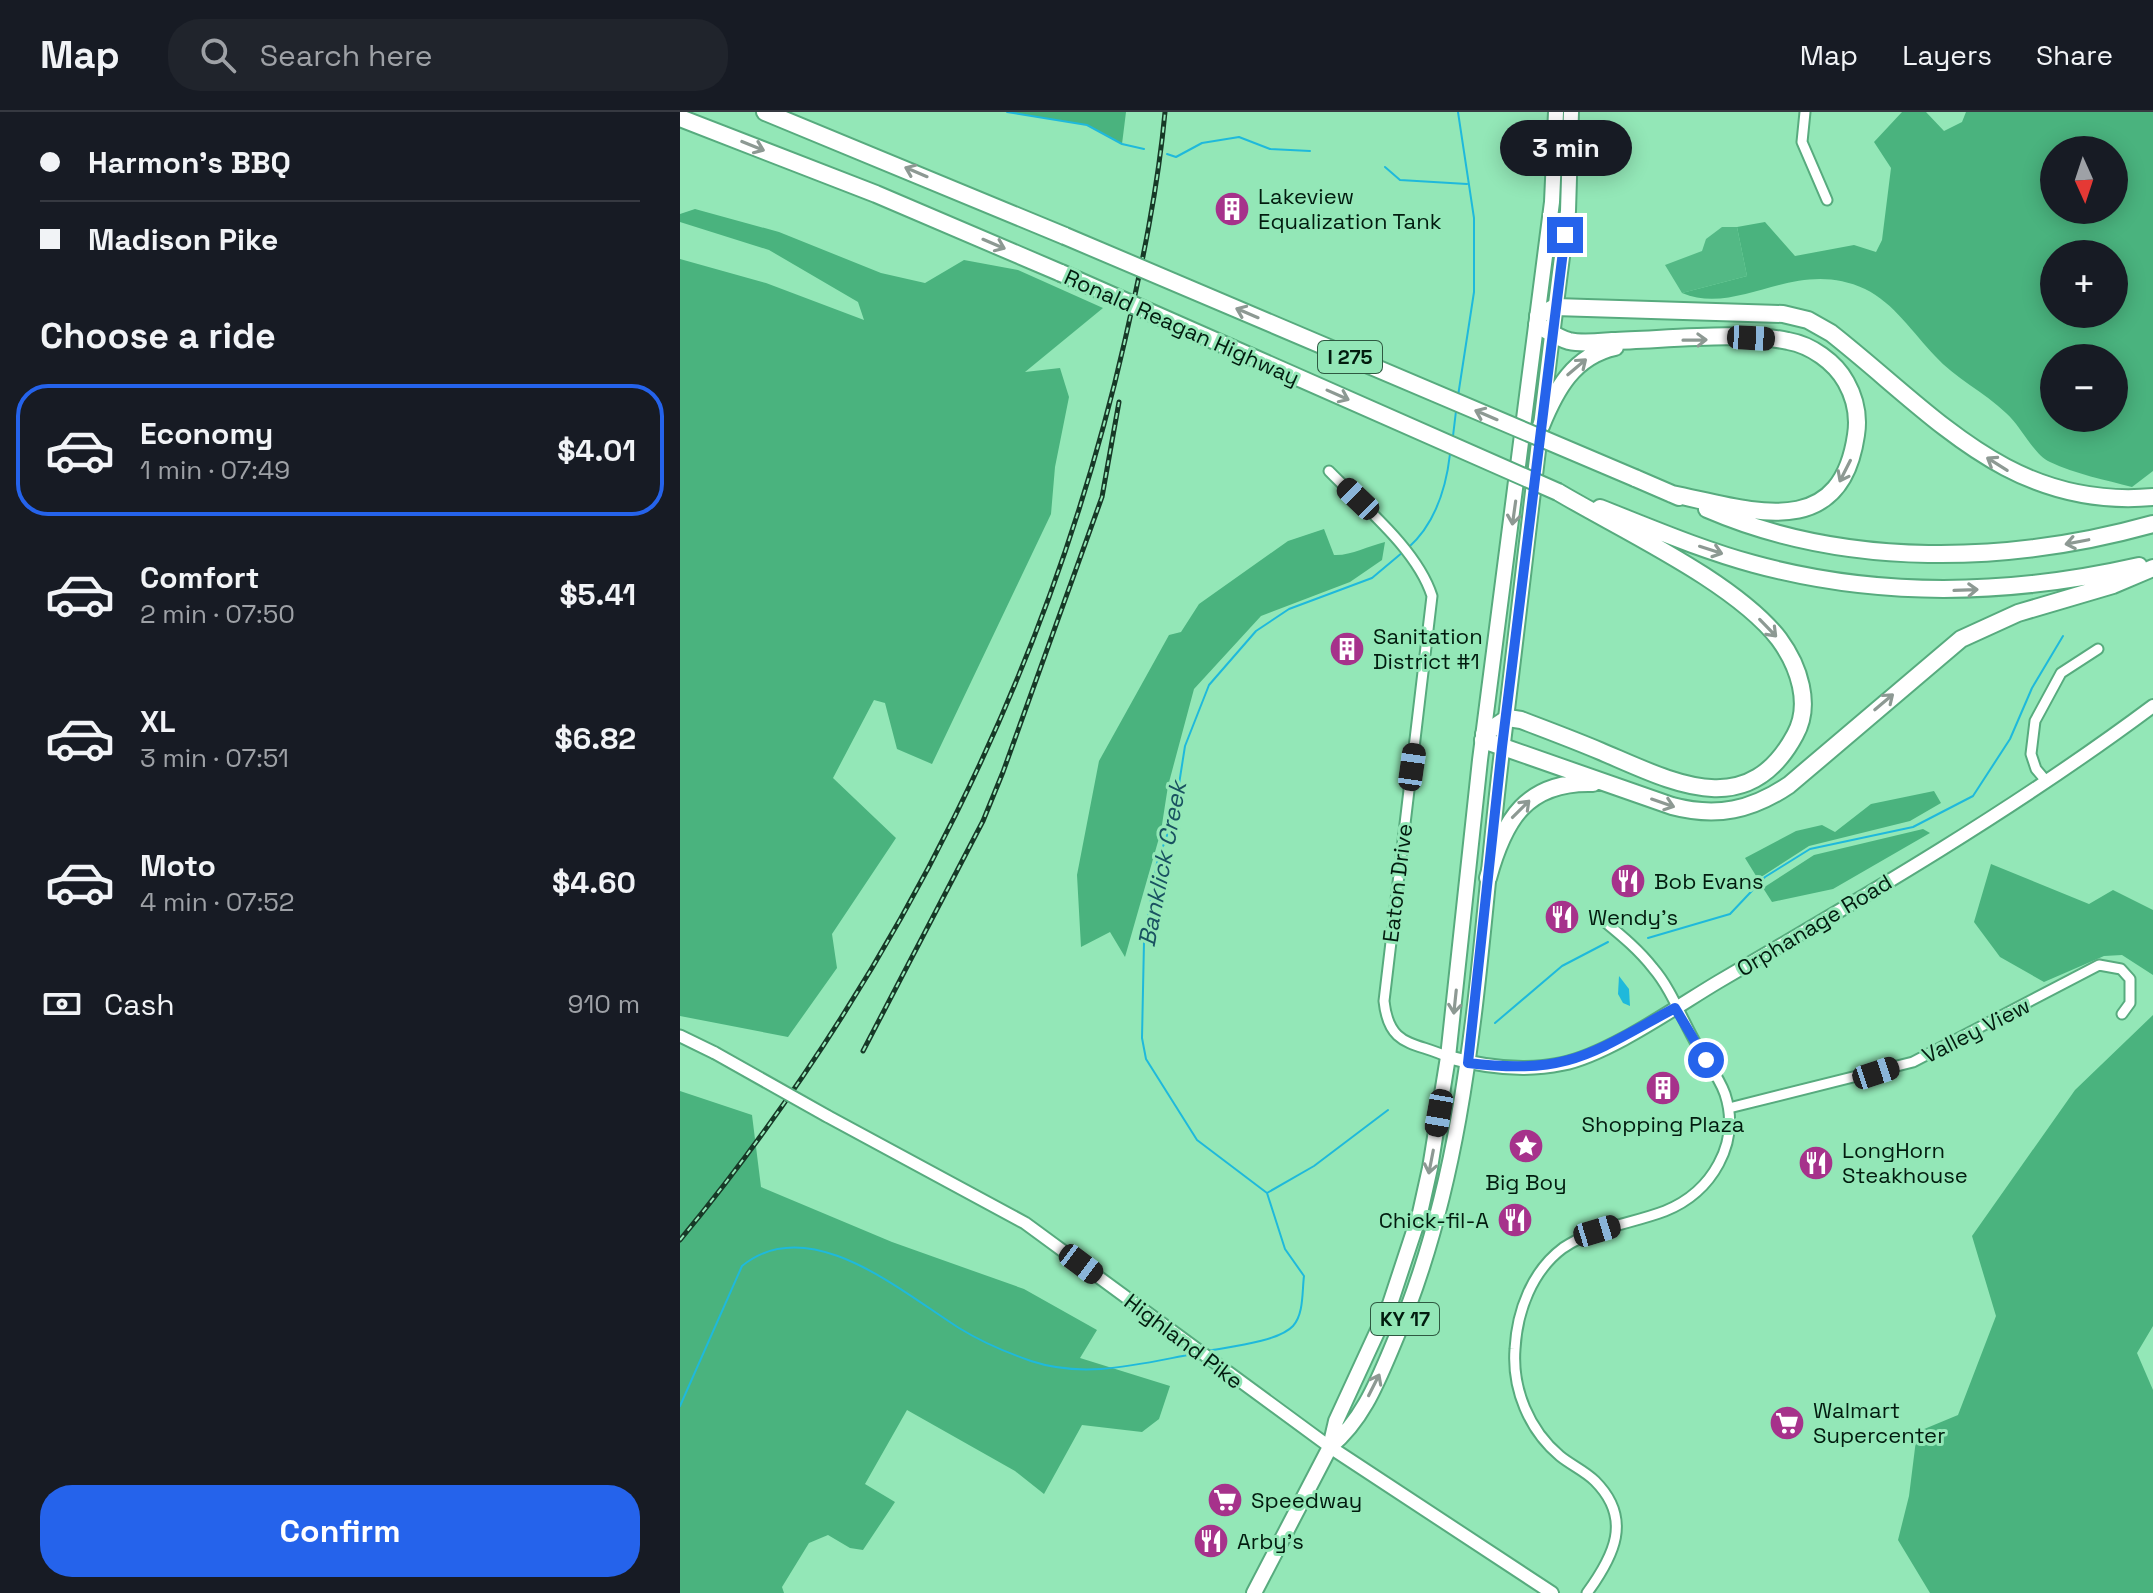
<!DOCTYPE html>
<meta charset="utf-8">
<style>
:root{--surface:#171b24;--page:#20242c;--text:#f1f3f6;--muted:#9ea1a6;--line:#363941;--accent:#2563eb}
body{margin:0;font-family:"Space Grotesk",sans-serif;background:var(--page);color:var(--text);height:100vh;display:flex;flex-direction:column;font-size:30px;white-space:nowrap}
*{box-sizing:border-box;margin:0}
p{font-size:26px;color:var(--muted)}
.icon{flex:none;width:44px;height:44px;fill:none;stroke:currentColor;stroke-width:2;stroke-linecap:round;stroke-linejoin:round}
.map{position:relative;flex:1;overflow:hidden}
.sheet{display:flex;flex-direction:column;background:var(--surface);width:680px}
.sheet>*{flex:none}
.hud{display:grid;align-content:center;height:176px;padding:0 40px;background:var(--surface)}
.needle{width:52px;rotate:177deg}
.buttons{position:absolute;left:1360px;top:24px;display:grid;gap:16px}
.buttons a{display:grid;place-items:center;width:88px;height:88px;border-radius:50%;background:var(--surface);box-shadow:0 4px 20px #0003;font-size:40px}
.end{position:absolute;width:36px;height:36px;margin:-18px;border:10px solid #2563eb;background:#fff;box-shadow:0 0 0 4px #fff}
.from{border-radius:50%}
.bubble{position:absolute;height:56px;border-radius:28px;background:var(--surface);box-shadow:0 4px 20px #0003;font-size:26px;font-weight:600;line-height:56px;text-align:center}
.car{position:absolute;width:24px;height:48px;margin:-24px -12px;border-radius:10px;box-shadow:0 0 6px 2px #0007;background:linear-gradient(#222 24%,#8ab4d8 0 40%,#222 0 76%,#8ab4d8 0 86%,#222 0)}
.hud b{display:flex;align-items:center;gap:28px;height:76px;font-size:30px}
.hud b+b{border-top:2px solid var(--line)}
.hud i{width:20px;height:20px;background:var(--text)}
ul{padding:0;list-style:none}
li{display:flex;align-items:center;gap:24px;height:132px;margin:0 16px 12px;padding:0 24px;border:4px solid transparent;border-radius:32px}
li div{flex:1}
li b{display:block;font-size:30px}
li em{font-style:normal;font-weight:600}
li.selected{border-color:var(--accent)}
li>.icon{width:72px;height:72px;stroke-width:1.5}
h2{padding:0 40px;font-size:36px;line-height:96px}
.pay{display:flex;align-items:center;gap:20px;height:88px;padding:0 40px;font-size:30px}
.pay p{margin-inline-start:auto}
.button{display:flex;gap:16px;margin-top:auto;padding:16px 40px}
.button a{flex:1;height:92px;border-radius:32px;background:var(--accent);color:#fff;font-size:32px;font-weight:600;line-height:92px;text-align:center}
header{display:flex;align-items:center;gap:48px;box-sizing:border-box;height:112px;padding:0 40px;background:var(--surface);border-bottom:2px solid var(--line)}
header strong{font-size:38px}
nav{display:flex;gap:44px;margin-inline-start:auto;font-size:28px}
.search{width:560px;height:72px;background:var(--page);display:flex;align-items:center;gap:20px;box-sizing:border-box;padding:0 28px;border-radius:32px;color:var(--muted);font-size:30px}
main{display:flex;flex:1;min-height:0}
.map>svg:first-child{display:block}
</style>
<header>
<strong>Map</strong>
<div class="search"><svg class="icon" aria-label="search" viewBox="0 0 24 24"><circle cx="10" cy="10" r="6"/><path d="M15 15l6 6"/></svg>Search here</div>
<nav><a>Map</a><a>Layers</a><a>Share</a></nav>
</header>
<main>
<section class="sheet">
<div class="hud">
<b><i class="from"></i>Harmon's BBQ</b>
<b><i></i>Madison Pike</b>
</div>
<h2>Choose a ride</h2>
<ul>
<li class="selected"><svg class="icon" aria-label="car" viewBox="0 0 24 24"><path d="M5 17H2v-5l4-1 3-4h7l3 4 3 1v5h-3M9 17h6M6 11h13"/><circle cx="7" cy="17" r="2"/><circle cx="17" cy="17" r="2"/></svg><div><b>Economy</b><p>1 min · 07:49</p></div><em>$4.01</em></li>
<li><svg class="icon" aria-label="car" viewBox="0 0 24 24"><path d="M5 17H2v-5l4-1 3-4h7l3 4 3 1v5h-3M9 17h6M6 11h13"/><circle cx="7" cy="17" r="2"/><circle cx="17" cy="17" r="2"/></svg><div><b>Comfort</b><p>2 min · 07:50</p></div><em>$5.41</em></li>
<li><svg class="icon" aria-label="car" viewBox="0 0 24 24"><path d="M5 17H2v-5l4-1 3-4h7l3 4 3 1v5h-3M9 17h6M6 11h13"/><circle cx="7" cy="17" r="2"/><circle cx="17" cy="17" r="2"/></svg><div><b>XL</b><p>3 min · 07:51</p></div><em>$6.82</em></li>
<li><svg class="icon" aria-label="car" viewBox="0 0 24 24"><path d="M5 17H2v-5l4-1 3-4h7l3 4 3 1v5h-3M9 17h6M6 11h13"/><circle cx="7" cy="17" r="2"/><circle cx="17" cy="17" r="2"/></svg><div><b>Moto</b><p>4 min · 07:52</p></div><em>$4.60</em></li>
</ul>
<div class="pay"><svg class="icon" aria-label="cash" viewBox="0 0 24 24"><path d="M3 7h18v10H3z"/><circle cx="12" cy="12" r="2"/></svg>Cash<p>910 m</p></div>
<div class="button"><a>Confirm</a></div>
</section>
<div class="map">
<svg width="1473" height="1481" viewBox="0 0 1473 1481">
<rect width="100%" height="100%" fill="#93e7b7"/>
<!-- green -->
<path fill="#53b985" d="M1042 115H1057L1067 164 1002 181 985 153 1022 139 1026 127Z"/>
<!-- forest -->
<path fill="#4ab37e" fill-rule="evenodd" d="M327 0H446L442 32 407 13Z
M1222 0H1246L1264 19 1282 10 1286 0H1473V359L1452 375C1426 368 1395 362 1370 350 1353 342 1341 314 1326 301 1304 280 1275 266 1255 244 1233 221 1214 191 1185 177 1115 144 1060 205 1002 181L1067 164 1057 115 1085 110 1115 144 1174 133 1196 140 1202 128 1211 56 1194 30ZM1374 38H1434V98H1374ZM1374 142H1434V202H1374ZM1374 246H1434V306H1374Z
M15 97 99 120 201 161 245 171 284 148 338 158 423 196 345 260 380 256 389 285 375 355 371 402 252 652 217 637 205 591 194 588 153 666 216 726 152 822 157 856 108 925 0 904V147L86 171 184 208 178 190 89 138 0 110V102Z
M644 417 654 443C670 444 688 434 705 430L702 448 670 470 581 504 514 577 488 674 481 719 445 845 430 820 401 835 397 763 419 649 489 523 501 520 519 492 608 429Z
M1254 679 1261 691 1230 709 1129 734 1078 767 1065 746 1116 719 1142 713 1155 720 1191 692Z
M1243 717 1250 721 1153 777 1092 790 1083 776 1134 743Z
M1311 752 1409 792 1433 778 1473 798V863L1442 843 1424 844 1364 870 1320 845 1294 810Z
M1473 903V1214L1457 1241 1473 1278V1481H1250L1218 1428 1229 1384 1237 1320 1278 1303 1316 1204 1292 1124 1395 978Z
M0 979 72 1003 81 1075 212 1130 344 1177 417 1218 400 1246 490 1274 479 1307 462 1320 402 1313 364 1382 335 1359 227 1298 185 1372 215 1390 183 1438 170 1436 148 1423 129 1431 102 1475 104 1481H0Z"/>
<!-- water -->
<path fill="#1fb9db" d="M939 864 949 877 950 894 943 891 938 882Z"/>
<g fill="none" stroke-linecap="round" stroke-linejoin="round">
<!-- stream -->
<path stroke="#1fb9db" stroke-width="2" d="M327 0 407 13 442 32 464 37
M487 42 496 45 522 31 559 25 590 37 630 39
M705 55 720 68 787 72
M778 284 794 180V106L778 0
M773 324 776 299
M728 436C755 412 766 377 770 342
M968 826 1050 802 1085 765 1130 737 1233 715 1293 684 1330 627 1352 576 1383 524
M815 911 882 854 928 830
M587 1081 634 1054 708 998
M527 1239C548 1235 598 1230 613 1214 624 1202 622 1179 624 1164L605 1137 587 1081 517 1028 466 947 462 926 464 830 477 751 494 704 505 634 529 573 576 519 609 497 692 466 723 440
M0 1294 62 1154C129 1099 222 1180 279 1216 300 1229 328 1241 351 1249 405 1267 459 1252 513 1242"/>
<defs>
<path id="minor" d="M1125 0 1122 30 1147 88
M649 359C683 394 737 437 752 484L704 889C709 936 734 929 768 945
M1367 670 1356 657 1351 642 1355 609 1381 561 1418 537
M1049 996 1233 950 1419 853 1441 857 1450 867V891L1442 902
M907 1481C934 1444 953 1407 915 1369 905 1359 891 1353 880 1344 849 1318 832 1277 835 1237 837 1199 852 1159 883 1136 914 1115 951 1112 985 1099 1032 1080 1061 1031 1045 982 1039 965 1027 950 1018 935 1003 910 992 878 973 856 959 838 942 824 925 810"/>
<path id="tertiary" d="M0 924 35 941
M147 1004 345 1111 650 1335"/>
<path id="secondary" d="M768 945C805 955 845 960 882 952 928 943 996 895 1038 870 1186 784 1335 697 1473 594
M650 1335 872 1481"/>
<path id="primary" d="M650 1335C682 1309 697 1271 713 1233 795 1043 797 841 822 639 844 459 864 279 888 99L891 0
M574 1481 650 1335 656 1309 710 1192 740 1101 750 1056 768 945 800 648 872 90 876 0"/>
<path id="motorway" d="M85 0 385 124
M0 6 196 82 381 161
M858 204 875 195 1103 202 1128 208 1151 221C1254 302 1330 398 1473 385
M857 213C867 218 878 226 889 229 902 232 918 230 932 229 981 228 1062 219 1108 229 1131 233 1155 250 1166 270 1175 286 1179 304 1176 323 1160 433 1067 397 992 382
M861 314C876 277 894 244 935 235
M955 366 999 385
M920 396C971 416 1022 438 1074 452 1202 487 1331 483 1459 454
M1027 397C1166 457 1330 452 1473 412
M804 622 828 606 841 608C867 618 894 628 920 639 991 669 1067 712 1115 623 1132 593 1119 554 1099 527 1055 470 942 418 878 380
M803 628 992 694C1037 706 1072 698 1109 673L1281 527 1338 501 1433 473 1473 456
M808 766C824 708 846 669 913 671"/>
</defs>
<!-- minor casing -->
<use href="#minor" stroke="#57ab7e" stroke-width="13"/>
<!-- tertiary casing -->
<use href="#tertiary" stroke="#57ab7e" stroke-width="15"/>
<!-- secondary casing -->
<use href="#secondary" stroke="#57ab7e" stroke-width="16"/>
<!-- primary casing -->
<use href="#primary" stroke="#57ab7e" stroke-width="18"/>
<!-- motorway casing -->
<use href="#motorway" stroke="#57ab7e" stroke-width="20"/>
<!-- minor -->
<use href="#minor" stroke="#fff" stroke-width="9"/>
<!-- tertiary -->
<use href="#tertiary" stroke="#fff" stroke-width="11"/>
<!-- secondary -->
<use href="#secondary" stroke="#fff" stroke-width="12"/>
<!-- primary -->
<use href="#primary" stroke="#fff" stroke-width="14"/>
<!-- motorway -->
<use href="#motorway" stroke="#fff" stroke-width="16"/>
<defs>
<path id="rail" d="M183 939 303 709 323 660 422 385 439 290
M0 1128C215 867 370 558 445 228 462 153 478 76 485 0"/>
</defs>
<!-- rail casing -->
<use href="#rail" stroke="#173927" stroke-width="5"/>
<!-- rail -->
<use href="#rail" stroke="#93e7b7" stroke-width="2" stroke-dasharray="6" stroke-linecap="butt"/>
<defs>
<path id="tertiary-bridge" d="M35 941 147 1004"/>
<path id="motorway-bridge" d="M385 124 955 366
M381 161 878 380"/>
</defs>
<!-- tertiary-bridge casing -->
<use href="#tertiary-bridge" stroke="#57ab7e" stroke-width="15" stroke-linecap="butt"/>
<!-- motorway-bridge casing -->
<use href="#motorway-bridge" stroke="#57ab7e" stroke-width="20" stroke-linecap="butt"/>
<!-- tertiary-bridge -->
<use href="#tertiary-bridge" stroke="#fff" stroke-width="11"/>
<!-- motorway-bridge -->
<use href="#motorway-bridge" stroke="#fff" stroke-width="16"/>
</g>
<!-- one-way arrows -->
<defs><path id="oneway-shaft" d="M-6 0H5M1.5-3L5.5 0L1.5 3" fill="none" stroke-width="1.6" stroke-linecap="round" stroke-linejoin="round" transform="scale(2)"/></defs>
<g stroke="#8d9993">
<use href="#oneway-shaft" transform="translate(73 34) rotate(22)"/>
<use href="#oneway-shaft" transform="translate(236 60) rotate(-157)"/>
<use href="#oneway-shaft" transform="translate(314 132) rotate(23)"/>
<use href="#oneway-shaft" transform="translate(567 201) rotate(-157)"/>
<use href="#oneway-shaft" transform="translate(1015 228) rotate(-1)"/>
<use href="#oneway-shaft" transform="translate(897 255) rotate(-40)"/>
<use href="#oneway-shaft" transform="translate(658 283) rotate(24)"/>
<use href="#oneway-shaft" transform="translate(806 303) rotate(-157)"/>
<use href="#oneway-shaft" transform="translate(1317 352) rotate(-148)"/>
<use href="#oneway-shaft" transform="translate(1165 359) rotate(117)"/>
<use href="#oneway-shaft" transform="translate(834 401) rotate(98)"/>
<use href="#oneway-shaft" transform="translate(1397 430) rotate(169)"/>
<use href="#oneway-shaft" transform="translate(1031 438) rotate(18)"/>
<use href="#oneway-shaft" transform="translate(1286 478) rotate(-2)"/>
<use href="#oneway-shaft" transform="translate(1088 516) rotate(46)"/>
<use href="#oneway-shaft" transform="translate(1204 590) rotate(-40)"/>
<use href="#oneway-shaft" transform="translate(983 691) rotate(19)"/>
<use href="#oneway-shaft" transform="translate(841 697) rotate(-45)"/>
<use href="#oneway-shaft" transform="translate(775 890) rotate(96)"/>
<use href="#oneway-shaft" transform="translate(751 1050) rotate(101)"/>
<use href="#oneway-shaft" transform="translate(694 1273) rotate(-63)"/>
</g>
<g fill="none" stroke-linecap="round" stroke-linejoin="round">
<!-- route -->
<path stroke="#2563eb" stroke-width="10" d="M885 123 822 635 788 951C889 963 910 942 995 896L1026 948"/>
</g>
<!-- icons -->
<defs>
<symbol id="building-disc" viewBox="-11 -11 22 22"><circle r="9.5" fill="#a6328b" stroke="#93e7b7"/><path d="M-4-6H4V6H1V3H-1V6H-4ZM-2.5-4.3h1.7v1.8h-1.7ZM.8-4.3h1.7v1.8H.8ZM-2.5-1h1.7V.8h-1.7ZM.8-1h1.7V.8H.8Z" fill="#fff"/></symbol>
<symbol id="restaurant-disc" viewBox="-11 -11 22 22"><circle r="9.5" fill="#a6328b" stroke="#93e7b7"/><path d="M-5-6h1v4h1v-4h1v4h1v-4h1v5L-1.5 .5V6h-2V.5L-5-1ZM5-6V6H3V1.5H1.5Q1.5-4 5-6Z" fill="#fff"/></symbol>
<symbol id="sight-disc" viewBox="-11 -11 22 22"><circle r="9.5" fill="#a6328b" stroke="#93e7b7"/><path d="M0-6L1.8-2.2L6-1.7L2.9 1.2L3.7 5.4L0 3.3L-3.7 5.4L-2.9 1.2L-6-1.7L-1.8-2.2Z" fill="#fff"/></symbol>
<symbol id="supermarket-disc" viewBox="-11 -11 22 22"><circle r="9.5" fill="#a6328b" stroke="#93e7b7"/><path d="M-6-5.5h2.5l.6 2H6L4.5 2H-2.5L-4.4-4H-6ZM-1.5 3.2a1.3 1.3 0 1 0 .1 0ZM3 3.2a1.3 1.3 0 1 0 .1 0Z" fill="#fff"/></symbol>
</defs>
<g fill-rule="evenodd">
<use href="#building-disc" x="532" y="77" width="40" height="40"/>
<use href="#building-disc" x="647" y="517" width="40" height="40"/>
<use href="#restaurant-disc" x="928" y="749" width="40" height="40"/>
<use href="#restaurant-disc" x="862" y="785" width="40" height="40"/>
<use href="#building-disc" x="963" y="956" width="40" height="40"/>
<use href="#sight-disc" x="826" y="1014" width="40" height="40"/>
<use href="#restaurant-disc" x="1116" y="1031" width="40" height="40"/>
<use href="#restaurant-disc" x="815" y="1088" width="40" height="40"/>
<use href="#supermarket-disc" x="1087" y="1291" width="40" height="40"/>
<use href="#supermarket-disc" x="525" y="1368" width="40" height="40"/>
<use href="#restaurant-disc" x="511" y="1409" width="40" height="40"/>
</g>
<g text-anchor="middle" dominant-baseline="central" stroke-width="6" stroke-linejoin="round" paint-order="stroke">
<!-- shield labels -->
<g fill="#93e7b7" stroke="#2e5941" stroke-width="2">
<rect x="638" y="229" width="64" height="32" rx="6"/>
<rect x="691" y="1191" width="68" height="32" rx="6"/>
</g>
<g font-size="20" font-weight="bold" fill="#021c0f">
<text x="670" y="245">I 275</text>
<text x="725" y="1207">KY 17</text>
</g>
<!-- poi labels -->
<g font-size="22" fill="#021c0f" stroke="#93e7b7" text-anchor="start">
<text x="578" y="84">Lakeview<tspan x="578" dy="25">Equalization Tank</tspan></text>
<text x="693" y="524">Sanitation<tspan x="693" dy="25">District #1</tspan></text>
<text x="974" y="769">Bob Evans</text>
<text x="908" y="805">Wendy's</text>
<text x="983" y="1012" text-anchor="middle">Shopping Plaza</text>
<text x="1162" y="1038">LongHorn<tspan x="1162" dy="25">Steakhouse</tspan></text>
<text x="846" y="1070" text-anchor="middle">Big Boy</text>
<text x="809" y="1108" text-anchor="end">Chick-fil-A</text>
<text x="1133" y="1298">Walmart<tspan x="1133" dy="25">Supercenter</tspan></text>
<text x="571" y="1388">Speedway</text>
<text x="557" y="1429">Arby's</text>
</g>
<!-- street labels -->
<g font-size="22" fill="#021c0f" stroke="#93e7b7">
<text transform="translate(502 215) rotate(24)">Ronald Reagan Highway</text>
<text transform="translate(717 771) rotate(-83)">Eaton Drive</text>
<text transform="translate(1134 813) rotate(-31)">Orphanage Road</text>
<text transform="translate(1296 918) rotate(-27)">Valley View</text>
<text transform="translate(504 1229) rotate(37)">Highland Pike</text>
</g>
<!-- water labels -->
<g font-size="24" font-style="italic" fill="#195261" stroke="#93e7b7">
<text transform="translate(482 752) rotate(-79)">Banklick Creek</text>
</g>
</g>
</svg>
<div class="buttons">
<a><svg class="needle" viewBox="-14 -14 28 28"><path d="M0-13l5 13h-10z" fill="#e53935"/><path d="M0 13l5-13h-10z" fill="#9ea1a6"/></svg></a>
<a>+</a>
<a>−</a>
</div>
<i class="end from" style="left:1026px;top:948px"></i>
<i class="end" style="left:885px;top:123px"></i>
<div class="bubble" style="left:820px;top:8px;width:132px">3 min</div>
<i class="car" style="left:1071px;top:226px;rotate:93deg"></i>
<i class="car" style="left:678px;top:387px;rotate:314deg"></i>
<i class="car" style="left:732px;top:655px;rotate:8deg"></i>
<i class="car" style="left:1196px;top:961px;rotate:72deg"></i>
<i class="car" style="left:759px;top:1001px;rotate:190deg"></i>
<i class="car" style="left:917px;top:1119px;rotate:73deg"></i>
<i class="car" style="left:401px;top:1152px;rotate:127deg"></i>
</div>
</main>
